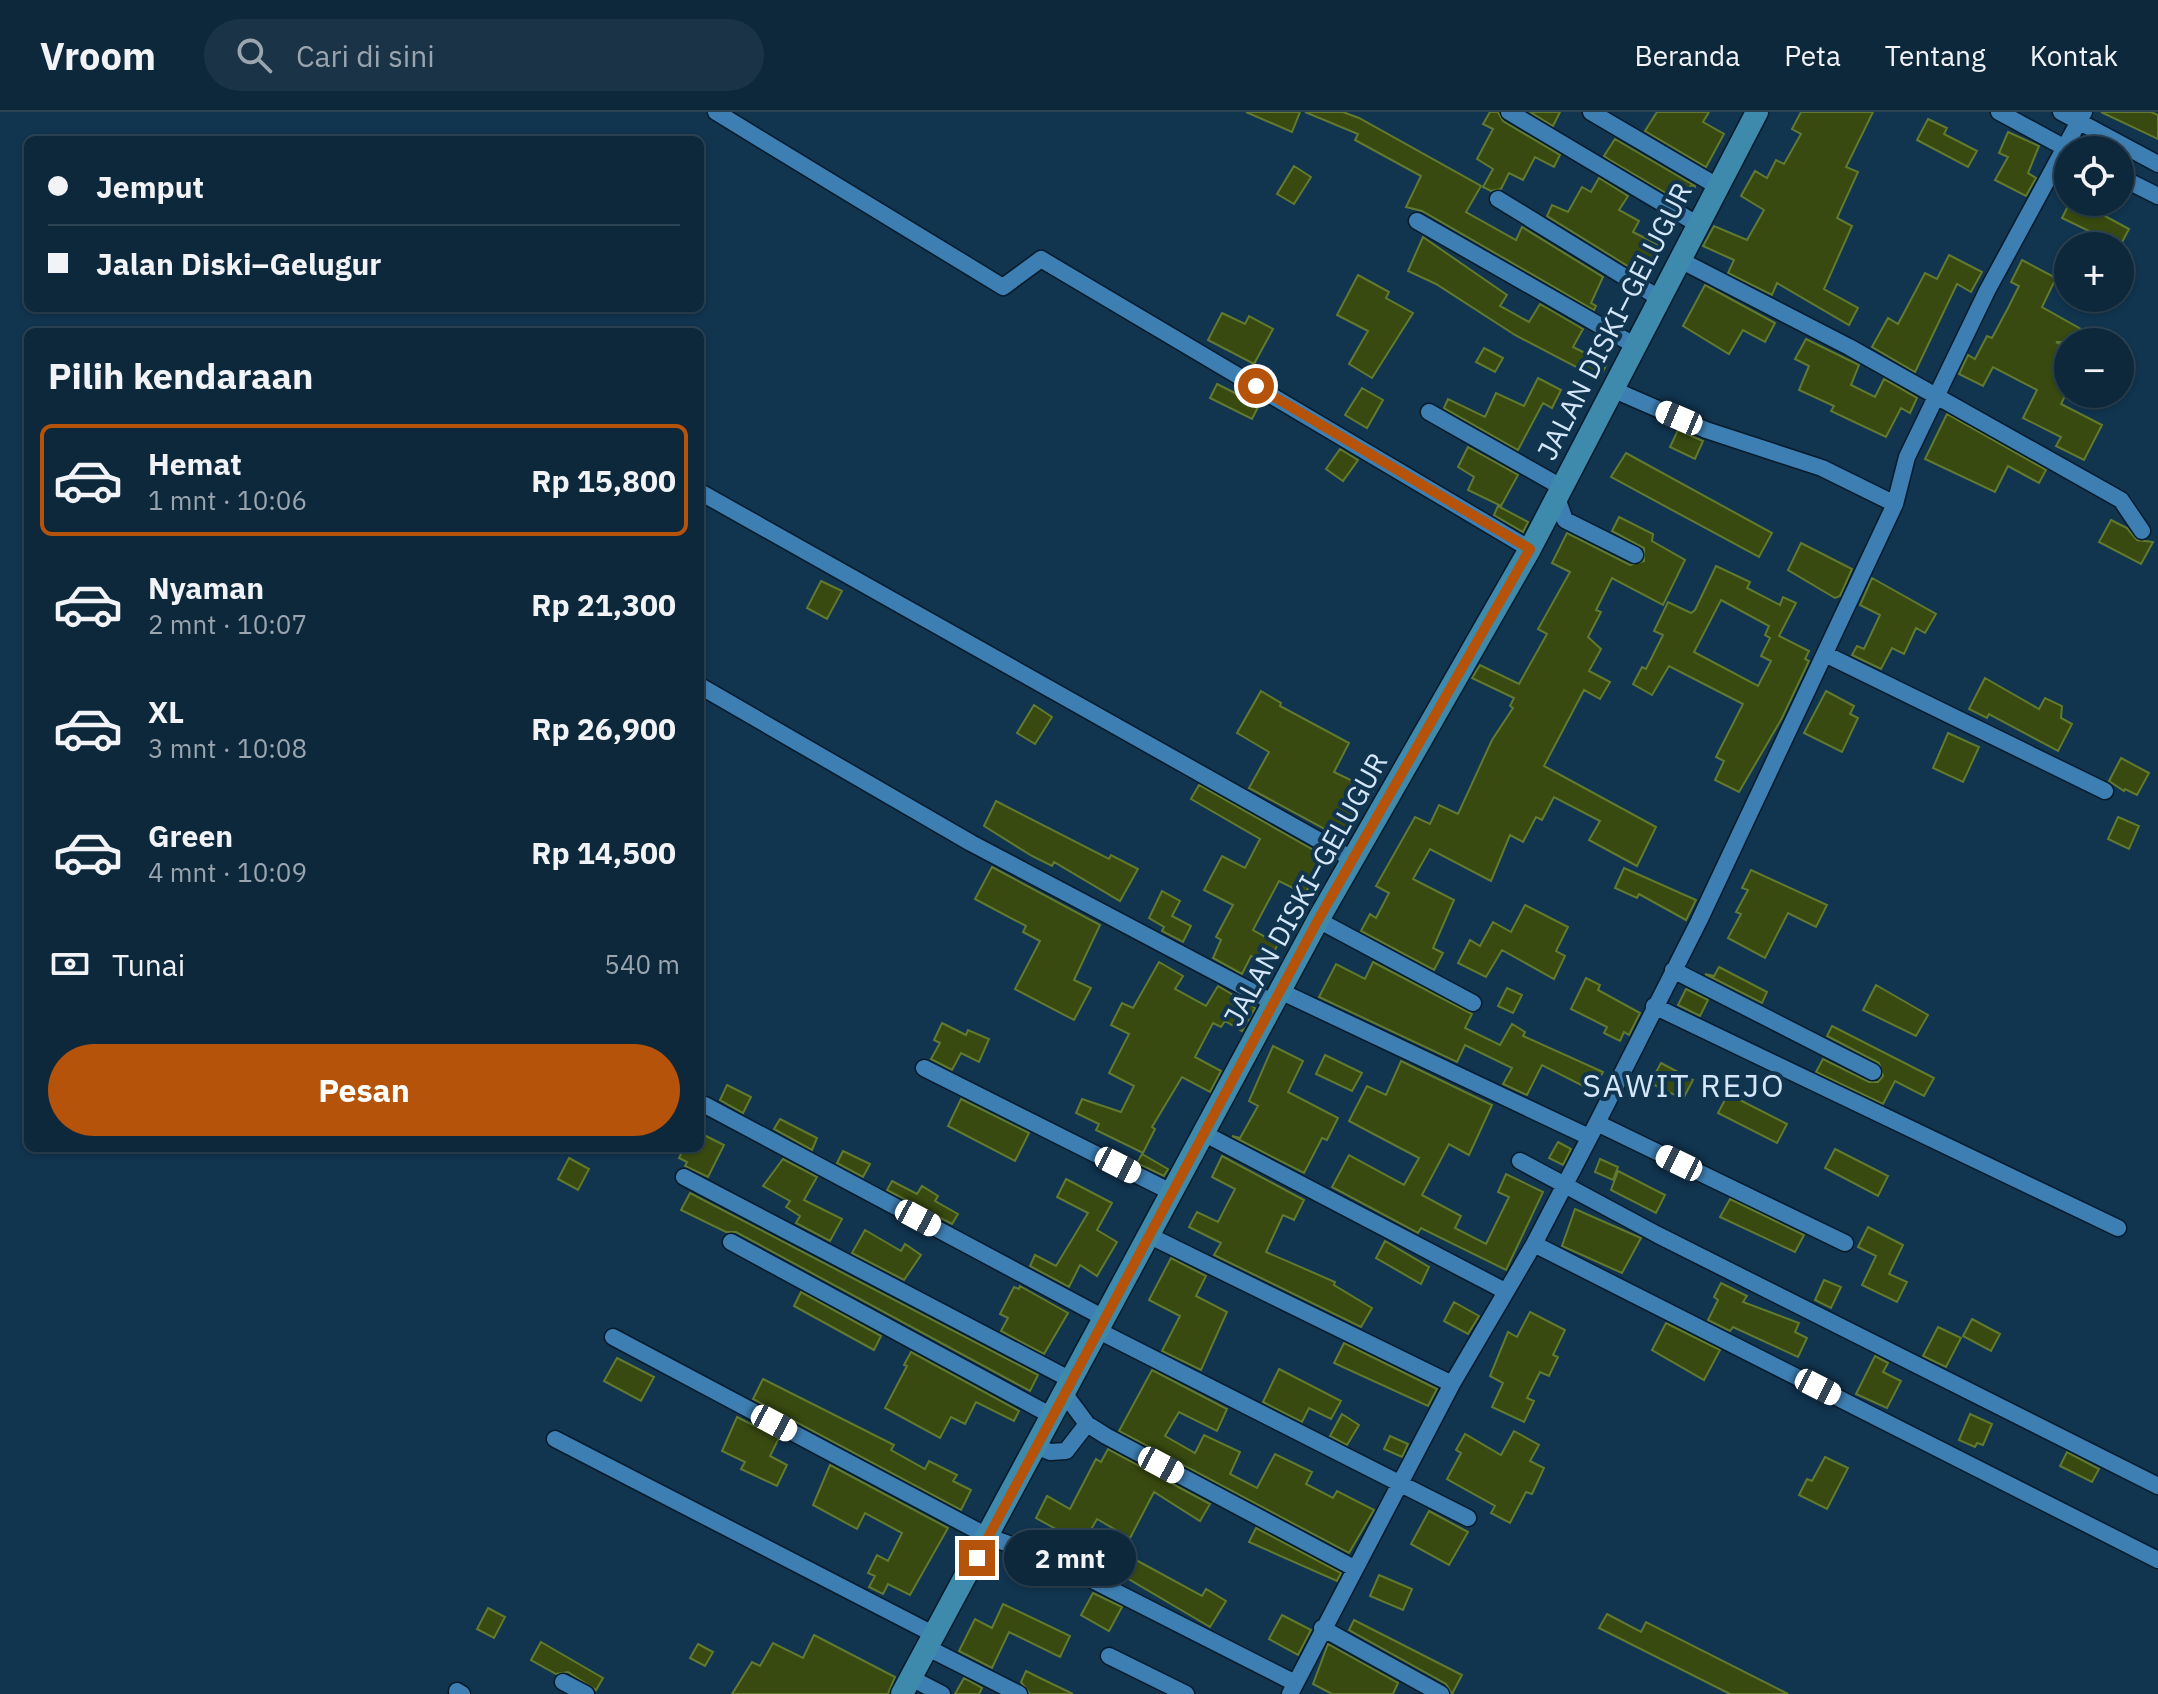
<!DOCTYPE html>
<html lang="id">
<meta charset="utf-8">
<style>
:root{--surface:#0d273b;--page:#1b3346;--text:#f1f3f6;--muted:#9aa5af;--line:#2d4455;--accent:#b45309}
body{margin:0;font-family:"IBM Plex Sans",sans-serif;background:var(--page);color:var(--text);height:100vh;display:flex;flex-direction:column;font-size:30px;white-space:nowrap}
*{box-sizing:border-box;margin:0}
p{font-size:26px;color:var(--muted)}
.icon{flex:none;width:44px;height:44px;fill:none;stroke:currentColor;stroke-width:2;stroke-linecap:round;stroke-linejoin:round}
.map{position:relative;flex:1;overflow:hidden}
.side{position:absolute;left:24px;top:216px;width:680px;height:824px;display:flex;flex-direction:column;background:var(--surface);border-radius:12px;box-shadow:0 2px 6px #0004,0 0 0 2px var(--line)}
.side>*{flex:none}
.guide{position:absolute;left:24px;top:24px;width:680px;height:176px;border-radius:12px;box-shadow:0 2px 6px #0004,0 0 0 2px var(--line);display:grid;align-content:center;height:176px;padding:0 24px;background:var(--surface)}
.tools{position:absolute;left:2054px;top:24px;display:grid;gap:16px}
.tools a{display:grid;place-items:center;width:80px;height:80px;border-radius:50%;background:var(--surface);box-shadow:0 2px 6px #0004,0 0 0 2px var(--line);font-size:40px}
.end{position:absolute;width:36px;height:36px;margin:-18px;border:10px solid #b45309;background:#fff;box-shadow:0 0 0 4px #fff}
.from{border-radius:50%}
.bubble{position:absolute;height:56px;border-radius:28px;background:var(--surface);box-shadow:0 2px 6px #0004,0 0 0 2px var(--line);font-size:26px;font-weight:800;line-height:56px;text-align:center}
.car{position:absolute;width:24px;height:48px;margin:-24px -12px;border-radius:10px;box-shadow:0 0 6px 2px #0007;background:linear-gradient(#fff 24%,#345 0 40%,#fff 0 76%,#345 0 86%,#fff 0)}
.guide b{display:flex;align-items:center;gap:28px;height:76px;font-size:30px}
.guide b+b{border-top:2px solid var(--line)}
.guide i{width:20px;height:20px;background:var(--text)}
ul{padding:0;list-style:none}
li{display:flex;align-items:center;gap:24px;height:112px;margin:0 16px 12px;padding:0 8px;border:4px solid transparent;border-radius:12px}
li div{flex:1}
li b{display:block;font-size:30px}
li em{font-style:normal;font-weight:800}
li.selected{border-color:var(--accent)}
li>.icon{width:72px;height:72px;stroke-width:1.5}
h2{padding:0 24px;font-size:36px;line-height:96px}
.pay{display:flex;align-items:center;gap:20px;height:88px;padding:0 24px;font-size:30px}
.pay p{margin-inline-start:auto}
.button{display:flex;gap:16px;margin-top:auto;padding:16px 24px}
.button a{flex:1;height:92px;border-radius:48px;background:var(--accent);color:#fff;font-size:32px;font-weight:800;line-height:92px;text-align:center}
header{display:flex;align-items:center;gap:48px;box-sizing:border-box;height:112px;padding:0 40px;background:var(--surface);border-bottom:2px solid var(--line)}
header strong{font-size:38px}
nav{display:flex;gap:44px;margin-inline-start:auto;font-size:28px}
.search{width:560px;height:72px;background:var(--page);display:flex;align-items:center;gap:20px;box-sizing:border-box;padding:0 28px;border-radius:44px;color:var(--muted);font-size:30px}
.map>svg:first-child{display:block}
</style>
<header>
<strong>Vroom</strong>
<div class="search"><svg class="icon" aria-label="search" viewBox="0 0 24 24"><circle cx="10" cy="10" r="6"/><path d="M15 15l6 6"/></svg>Cari di sini</div>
<nav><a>Beranda</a><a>Peta</a><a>Tentang</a><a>Kontak</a></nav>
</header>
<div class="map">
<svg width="2158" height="1582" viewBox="0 0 2158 1582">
<rect width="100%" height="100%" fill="#11344f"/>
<!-- building -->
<path fill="#384a10" stroke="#617a30" stroke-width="2" fill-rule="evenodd" d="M1246 0H1300L1292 20Z
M1305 0H1343L1359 6 1481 74 1466 100 1516 128 1522 115 1603 165 1591 191 1596 194 1594 198 1422 99 1406 95 1421 64 1355 28 1358 22Z
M1490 0H1498L1503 9 1560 43 1554 55 1535 45 1523 68 1509 61 1501 77 1491 79 1483 75 1493 57 1477 47 1493 17 1483 12Z
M1530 0H1560L1553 14Z
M1657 0H1709L1703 10 1724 22 1706 55 1645 19Z
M1801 0H1873L1846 55 1858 60 1837 106 1852 114 1824 177 1858 196 1849 213 1777 171 1772 183 1728 161 1734 148 1703 134 1714 114 1747 128 1764 98 1741 84 1755 59 1767 66 1776 48 1784 52 1801 22 1792 17Z
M2101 0H2151L2158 3V27Z
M1928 7 1947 16 1944 22 1977 39 1968 55 1917 28Z
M2008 20 2039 34 2028 61 2036 66 2026 84 1995 68 2008 45 1999 41Z
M1615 27 1695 74V75L1691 73 1681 90 1610 48 1604 44Z
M1294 54 1311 65 1294 92 1277 82Z
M1599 66 1628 84 1619 98 1639 109 1633 120 1663 135 1647 166 1547 104 1552 93 1568 100 1582 75 1591 80Z
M2070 90H2110L2103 103 2129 117 2120 134 2062 106Z
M1423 125 1507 183 1500 194 1529 210 1540 192 1583 217 1573 235 1607 252 1599 267 1515 223 1436 172 1408 159Z
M1949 143 1982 160 1971 180 1957 172 1915 260 1872 235 1888 206 1898 212 1925 161 1937 167Z
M2022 148 2056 166 2042 195 2104 230H2056L2068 236V278L2061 292 2102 313 2084 348 2056 334 2061 325 2023 306 2037 278 1993 255 1983 274 1959 262 1968 243 1975 247 1987 224 1992 226 2008 196 2019 174 2011 170Z
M1358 163 1389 180 1386 186 1413 201 1372 266 1349 252 1368 219 1337 203Z
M1705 173 1775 211 1765 230 1743 218 1729 242 1683 214Z
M1222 201 1245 212 1249 204 1273 217 1254 252 1208 228Z
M1806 227 1859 253 1851 273 1875 285 1884 267 1917 286 1910 301 1901 296 1886 325 1831 299 1834 294 1799 278 1809 254 1795 247Z
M1484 236 1503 246 1495 260 1476 250Z
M1538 266 1561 278 1552 296 1543 291 1518 338 1444 296 1448 287 1485 305 1496 281 1524 294Z
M1217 272 1259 293 1252 307 1210 286Z
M1362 276 1383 288 1367 316 1345 303Z
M1947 302 2046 358 2039 371 2008 354 1995 380 1925 347Z
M1678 318 1703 329 1695 347 1670 335Z
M1468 335 1518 363 1501 394 1468 378 1474 365 1458 355Z
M1340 337 1358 348 1343 369 1326 357Z
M1626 341 1772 421 1759 445 1611 365Z
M1498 394 1528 410 1523 420 1494 403Z
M1619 405 1653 422 1652 429 1685 448 1663 493 1612 466 1596 498 1601 500 1588 525 1601 537 1589 559 1610 570 1600 587 1584 578 1544 654 1656 715 1637 754 1589 728 1600 709 1554 685 1542 708 1536 705 1523 730 1510 723 1491 769 1430 737 1413 767 1454 788 1433 836 1443 841 1434 858 1361 819 1370 802 1376 806 1389 781 1376 774 1415 705 1430 712 1439 693 1458 702 1492 628 1513 596 1510 594 1514 586 1472 566 1480 553 1519 572 1547 522 1538 517 1570 460 1552 451 1567 421 1630 453 1644 449V436L1612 419Z
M2111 408 2127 416 2137 428 2153 430 2141 452 2099 430Z
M1801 431 1852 457 1840 484 1835 486 1788 458Z
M1716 454 1750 470 1747 476 1780 493 1783 485 1796 491 1779 524 1809 539 1805 547 1809 549 1782 606 1739 680 1715 668 1724 649 1716 645 1743 592 1669 554 1652 583 1633 572 1642 555 1646 557 1663 523 1654 519 1668 490 1691 501 1695 498ZM1721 488 1769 514 1765 523 1770 526 1761 544 1771 549 1758 574 1694 540Z
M1872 466 1936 502 1925 521 1916 516 1904 542 1892 536 1881 557 1852 543 1857 534 1864 537 1880 503 1860 493Z
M821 469 842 479 827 507 807 496Z
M1985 566 2039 597 2045 586 2062 594 2061 606 2072 612 2058 639 1989 602 1987 606 1969 597Z
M1261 579 1281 591 1280 594 1349 631 1334 660 1373 679 1365 694 1360 691 1341 726 1249 676 1269 640 1237 621Z
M1826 579 1854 594 1850 602 1858 606 1842 640 1804 621Z
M1034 593 1052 605 1035 632 1017 621Z
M1948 621 1979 635 1963 670 1933 656Z
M2121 646 2149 661 2137 683 2125 677 2124 679 2109 669Z
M1199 673 1324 744 1305 782 1279 769 1253 818 1278 832 1268 852 1251 844 1242 862 1213 846 1221 828 1216 825 1233 793 1204 778 1222 744 1245 756 1260 727 1191 687Z
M996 689 1109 747 1111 743 1138 757 1120 789 1054 750 1052 754 1032 744 984 714Z
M2118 705 2139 714 2129 737 2108 727Z
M992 755 1100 813 1074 868 1091 876 1074 908 1015 877 1040 829 1023 820 1026 814 975 787Z
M1624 756 1696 788 1686 808 1639 782 1637 786 1615 776Z
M1751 758 1827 793 1816 815 1788 801 1765 846 1728 826 1741 802 1736 800 1748 778 1742 776Z
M1162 779 1180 789 1172 804 1191 814 1183 830 1162 819 1164 815 1149 806Z
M1525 793 1568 815 1556 839 1565 844 1554 867 1502 838 1486 865 1458 851 1470 828 1480 834 1493 810 1511 820Z
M1159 850 1183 864 1175 877 1206 894 1218 874 1255 896 1242 919 1225 909 1221 915 1213 911 1195 945 1221 959 1210 980 1182 965 1152 1015 1155 1017 1143 1041 1096 1018 1099 1012 1076 1001 1082 987 1121 1000 1134 974 1109 961 1129 922 1111 913 1122 891 1133 896Z
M1373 850 1472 902 1465 916 1500 933 1512 912 1525 920 1523 924 1603 960 1593 979 1542 953 1527 983 1503 972 1512 956 1465 933 1457 950 1319 885 1336 852 1365 867Z
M1719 855 1767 880 1762 891 1705 862 1714 864Z
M1586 866 1600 873 1598 878 1640 901 1629 923 1624 920 1620 929 1604 921 1607 915 1571 897Z
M1876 873 1928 903 1916 924 1863 898Z
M1507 876 1522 883 1513 901 1498 894Z
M1686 877 1708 888 1700 904 1678 893Z
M942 911 966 923 968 918 989 927 979 950 961 941 952 958 931 947 940 931 934 928Z
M1832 914 1934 966 1924 984 1895 969 1883 992 1816 960 1823 947 1869 970H1878L1883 964 1879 951 1827 924Z
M1273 934 1303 949 1288 980 1338 1006 1327 1028 1322 1026 1304 1061 1232 1024 1240 1026 1258 994 1249 989Z
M1325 943 1362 961 1352 979 1316 962Z
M1401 949 1492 993 1469 1043 1449 1032 1422 1083 1461 1104 1455 1116 1486 1132 1509 1085 1498 1080 1506 1062 1543 1080 1506 1158 1421 1116 1418 1121 1332 1075 1349 1043 1404 1073 1419 1046 1349 1009 1367 974 1386 983Z
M1661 951 1693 968 1683 987 1650 971Z
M727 973 751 985 743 1001 720 988Z
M1728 982 1787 1012 1777 1031 1718 1001Z
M961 987 1029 1021 1015 1049 948 1014Z
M780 1007 817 1026 812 1038 774 1017Z
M700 1021 724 1033 708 1065 685 1054 687 1050 679 1046 684 1036H700Z
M1558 1030 1571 1037 1563 1053 1549 1046Z
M1835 1037 1888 1064 1878 1084 1825 1056Z
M843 1039 870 1052 863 1065 837 1051Z
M1142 1042 1168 1057 1164 1064 1137 1051Z
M1222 1044 1304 1088 1294 1108 1283 1103 1266 1140 1335 1170 1334 1173 1372 1196 1361 1215 1214 1143 1221 1131 1189 1115 1197 1100 1218 1110 1235 1077 1212 1065Z
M569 1046 589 1057 578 1078 558 1067Z
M783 1047 817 1065 804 1088 842 1107 830 1129 796 1111 800 1104 786 1095 790 1089 763 1074Z
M1600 1047 1618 1055 1613 1068 1595 1060Z
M1618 1059 1665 1083 1656 1101 1611 1078Z
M1066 1067 1112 1091 1097 1118 1117 1130 1097 1164 1080 1153 1069 1175 1030 1154 1035 1143 1056 1154 1088 1101 1057 1085Z
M892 1069 917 1082 922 1074 938 1084 935 1089 958 1102 952 1112 887 1078Z
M690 1081 1038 1263 1030 1279 736 1120H726L681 1098Z
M1730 1087 1804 1123 1795 1140 1720 1105Z
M1575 1097 1641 1126 1622 1161 1562 1134Z
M1868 1115 1903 1133 1889 1162 1907 1170 1897 1190 1862 1173 1876 1144 1858 1135Z
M865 1118 901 1139 905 1132 921 1143 904 1168 852 1141Z
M1385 1129 1429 1155 1421 1172 1376 1146Z
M1171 1146 1206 1164 1196 1184 1227 1200 1201 1258 1162 1239 1180 1204 1149 1188Z
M1824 1168 1841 1175 1831 1196 1815 1188Z
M1721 1171 1747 1184 1743 1190 1799 1211 1795 1220 1807 1226 1798 1245 1733 1215 1730 1219 1708 1208 1718 1188 1714 1185Z
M1020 1174 1068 1201 1044 1242 1001 1219 1008 1206 1000 1202 1014 1175 1019 1177Z
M801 1180 881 1224 874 1238 794 1194Z
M1454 1190 1479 1204 1468 1222 1444 1209Z
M1530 1200 1565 1218 1553 1243 1558 1245 1549 1264 1540 1260 1527 1286 1534 1289 1524 1310 1492 1295 1503 1271 1490 1264 1508 1220 1517 1225Z
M1972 1207 2000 1222 1991 1239 1963 1224Z
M1666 1211 1720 1238 1704 1268 1652 1238Z
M1938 1215 1961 1226 1946 1255 1923 1244Z
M1344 1231 1437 1277 1428 1294 1334 1251Z
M911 1240 1019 1299 1014 1309 976 1290 965 1312 951 1305 940 1326 885 1296 907 1254 904 1253Z
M1875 1244 1888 1251 1883 1260 1901 1269 1887 1296 1856 1282Z
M617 1246 654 1265 641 1289 604 1269Z
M1279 1257 1341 1289 1331 1307 1309 1296 1302 1310 1263 1290Z
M1152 1258 1227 1297 1217 1319 1179 1300 1165 1324 1195 1341 1204 1323 1240 1340 1230 1362 1257 1376 1275 1342 1312 1360 1306 1372 1333 1386 1337 1379 1374 1398 1349 1441 1119 1319Z
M763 1267 894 1333 891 1338 925 1357 929 1349 957 1363 953 1369 971 1378 961 1398 753 1287Z
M1342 1302 1359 1313 1347 1333 1330 1324Z
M1970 1302 1992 1312 1983 1333 1977 1331 1975 1335 1959 1328Z
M737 1305 779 1326 770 1344 787 1353 777 1374 741 1357 745 1350 722 1339Z
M1514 1319 1539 1333 1530 1349 1544 1356 1532 1382 1526 1380 1510 1411 1491 1401 1495 1394 1447 1367 1461 1341 1456 1338 1465 1322 1501 1343Z
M1390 1324 1408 1332 1402 1345 1384 1337Z
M1108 1337 1210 1392 1200 1409 1154 1380 1130 1426 1097 1407 1083 1432 1036 1406 1047 1384 1070 1397 1096 1347 1101 1350Z
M2067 1340 2099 1357 2092 1370 2060 1354Z
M1825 1345 1848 1356 1827 1397 1799 1383 1807 1367 1812 1369Z
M830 1353 948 1416 910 1483 888 1472 883 1482 869 1475 875 1464 868 1461 877 1443 888 1449 902 1421 865 1401 857 1417 813 1393Z
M1429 1399 1468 1420 1449 1453 1411 1432Z
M1256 1416 1341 1461 1337 1469 1249 1430Z
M1136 1448 1202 1484 1206 1477 1226 1489 1210 1515 1127 1466Z
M1379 1463 1412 1477 1403 1498 1370 1484Z
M1093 1481 1122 1495 1109 1519 1081 1503Z
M1003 1492 1070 1524 1060 1545 1009 1520 992 1556 959 1539 975 1507 992 1516Z
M488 1496 505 1505 494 1526 477 1517Z
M1607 1502 1641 1520 1646 1510 1788 1582H1730L1599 1516Z
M1282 1503 1311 1518 1298 1543 1269 1527Z
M1354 1508 1462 1563 1452 1582 1446 1572 1349 1518Z
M814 1523 895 1565 888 1582H732L752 1550 760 1554 773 1531 803 1546Z
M541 1530 603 1566 596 1578 568 1560 556 1562 531 1548Z
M698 1532 713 1540 705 1554 690 1546Z
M1328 1532 1398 1571 1393 1582H1332L1313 1572Z
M1026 1559 1042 1567 1073 1582H1030L1021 1570Z
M964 1566 982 1576 979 1582H955Z"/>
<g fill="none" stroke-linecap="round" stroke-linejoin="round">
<defs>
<path id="minor" d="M716 0 1003 175 1041 147 1530 437
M1509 0 1697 112
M1591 0 1717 74
M1999 0 2069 38
M2061 0 2158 52
M2120 65 2158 84
M1498 87 1659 186
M1417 109 1634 233
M1678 147 1849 235 2121 388 2142 419
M1612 277 1706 318 1822 356 1895 392
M1429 300 1563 376
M700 380 1352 747
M1557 386 1565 408 1635 443
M1827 543 2105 679
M700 574 971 731 1274 891
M1318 808 1473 891
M1673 858 1873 960
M1280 879 1589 1025
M1654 894 2118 1116
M924 956 1173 1081
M705 993 1104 1206
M1597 1011 1845 1131
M1205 1022 1505 1179
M1520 1049 1658 1123 2158 1374
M684 1065 1071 1268
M1150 1124 1452 1272
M731 1130 1052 1304
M1534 1132 2158 1448
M1097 1218 1468 1406
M613 1225 989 1425 1051 1447 1295 1571
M1064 1281 1087 1312 1106 1324 1354 1456
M555 1327 935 1523
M1036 1334 1050 1340 1066 1339 1087 1312
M1322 1516 1441 1582
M928 1536 1019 1582
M1109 1544 1186 1582
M911 1566 942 1582
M563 1570 586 1582
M457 1579 462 1582
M1290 1582 1452 1272 1534 1132 1597 1011 1699 809 1895 392 1907 345 1987 179 2084 0"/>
<path id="secondary" d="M902 1582 1318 808 1530 437 1757 0"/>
</defs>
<!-- minor casing -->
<use href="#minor" stroke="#061b2b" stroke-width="19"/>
<!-- secondary casing -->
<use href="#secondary" stroke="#061b2b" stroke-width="25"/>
<!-- minor -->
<use href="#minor" stroke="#3e7fb3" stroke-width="16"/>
<!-- secondary -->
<use href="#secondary" stroke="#3e8aac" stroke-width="22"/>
</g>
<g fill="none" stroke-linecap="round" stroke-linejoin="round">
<!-- route -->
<path stroke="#b45309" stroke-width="10" d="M977 1446 1318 808 1530 437 1256 274"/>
</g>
<g text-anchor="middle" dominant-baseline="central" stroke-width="8" stroke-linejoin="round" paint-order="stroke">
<!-- street labels -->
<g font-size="28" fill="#d4e7f9" stroke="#11344f">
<text transform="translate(1614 209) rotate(-63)">JALAN DISKI–GELUGUR</text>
<text transform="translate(1305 777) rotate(-61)">JALAN DISKI–GELUGUR</text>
</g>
<!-- quarter labels -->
<g font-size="32" letter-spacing="2" fill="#d4e7f9" stroke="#11344f">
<text x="1684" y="973">SAWIT REJO</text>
</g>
</g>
</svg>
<div class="tools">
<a><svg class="icon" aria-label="locate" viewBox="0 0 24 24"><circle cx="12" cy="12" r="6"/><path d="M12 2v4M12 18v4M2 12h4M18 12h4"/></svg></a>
<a>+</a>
<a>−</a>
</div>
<i class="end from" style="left:1256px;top:274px"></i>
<i class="end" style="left:977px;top:1446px"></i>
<div class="bubble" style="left:1004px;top:1418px;width:132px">2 mnt</div>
<i class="car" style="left:1679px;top:306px;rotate:293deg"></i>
<i class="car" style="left:1679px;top:1051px;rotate:296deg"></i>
<i class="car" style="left:1118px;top:1053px;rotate:117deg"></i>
<i class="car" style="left:918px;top:1106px;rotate:118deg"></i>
<i class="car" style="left:1818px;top:1275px;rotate:117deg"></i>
<i class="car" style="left:774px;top:1311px;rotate:118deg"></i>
<i class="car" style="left:1161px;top:1353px;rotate:118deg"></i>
<div class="guide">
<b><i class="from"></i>Jemput</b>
<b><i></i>Jalan Diski–Gelugur</b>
</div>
<section class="side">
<h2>Pilih kendaraan</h2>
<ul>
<li class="selected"><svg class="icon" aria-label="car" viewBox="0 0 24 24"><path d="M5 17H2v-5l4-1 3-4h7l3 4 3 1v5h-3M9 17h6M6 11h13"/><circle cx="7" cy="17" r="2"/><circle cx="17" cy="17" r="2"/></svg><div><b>Hemat</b><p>1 mnt · 10:06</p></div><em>Rp 15,800</em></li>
<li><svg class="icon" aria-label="car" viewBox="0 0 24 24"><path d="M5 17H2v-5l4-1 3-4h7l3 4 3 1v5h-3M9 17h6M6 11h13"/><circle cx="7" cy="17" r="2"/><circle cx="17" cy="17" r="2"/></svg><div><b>Nyaman</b><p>2 mnt · 10:07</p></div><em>Rp 21,300</em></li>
<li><svg class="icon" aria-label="car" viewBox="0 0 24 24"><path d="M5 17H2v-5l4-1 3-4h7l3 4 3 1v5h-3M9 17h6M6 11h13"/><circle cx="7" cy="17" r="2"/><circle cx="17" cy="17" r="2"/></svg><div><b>XL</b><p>3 mnt · 10:08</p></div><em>Rp 26,900</em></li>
<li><svg class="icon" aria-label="car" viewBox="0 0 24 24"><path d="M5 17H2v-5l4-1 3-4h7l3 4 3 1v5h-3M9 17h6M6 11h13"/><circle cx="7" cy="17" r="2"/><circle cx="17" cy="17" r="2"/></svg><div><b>Green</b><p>4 mnt · 10:09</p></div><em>Rp 14,500</em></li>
</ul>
<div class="pay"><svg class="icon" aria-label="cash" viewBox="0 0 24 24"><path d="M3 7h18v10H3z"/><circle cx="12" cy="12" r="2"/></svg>Tunai<p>540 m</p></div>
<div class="button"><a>Pesan</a></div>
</section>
</div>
